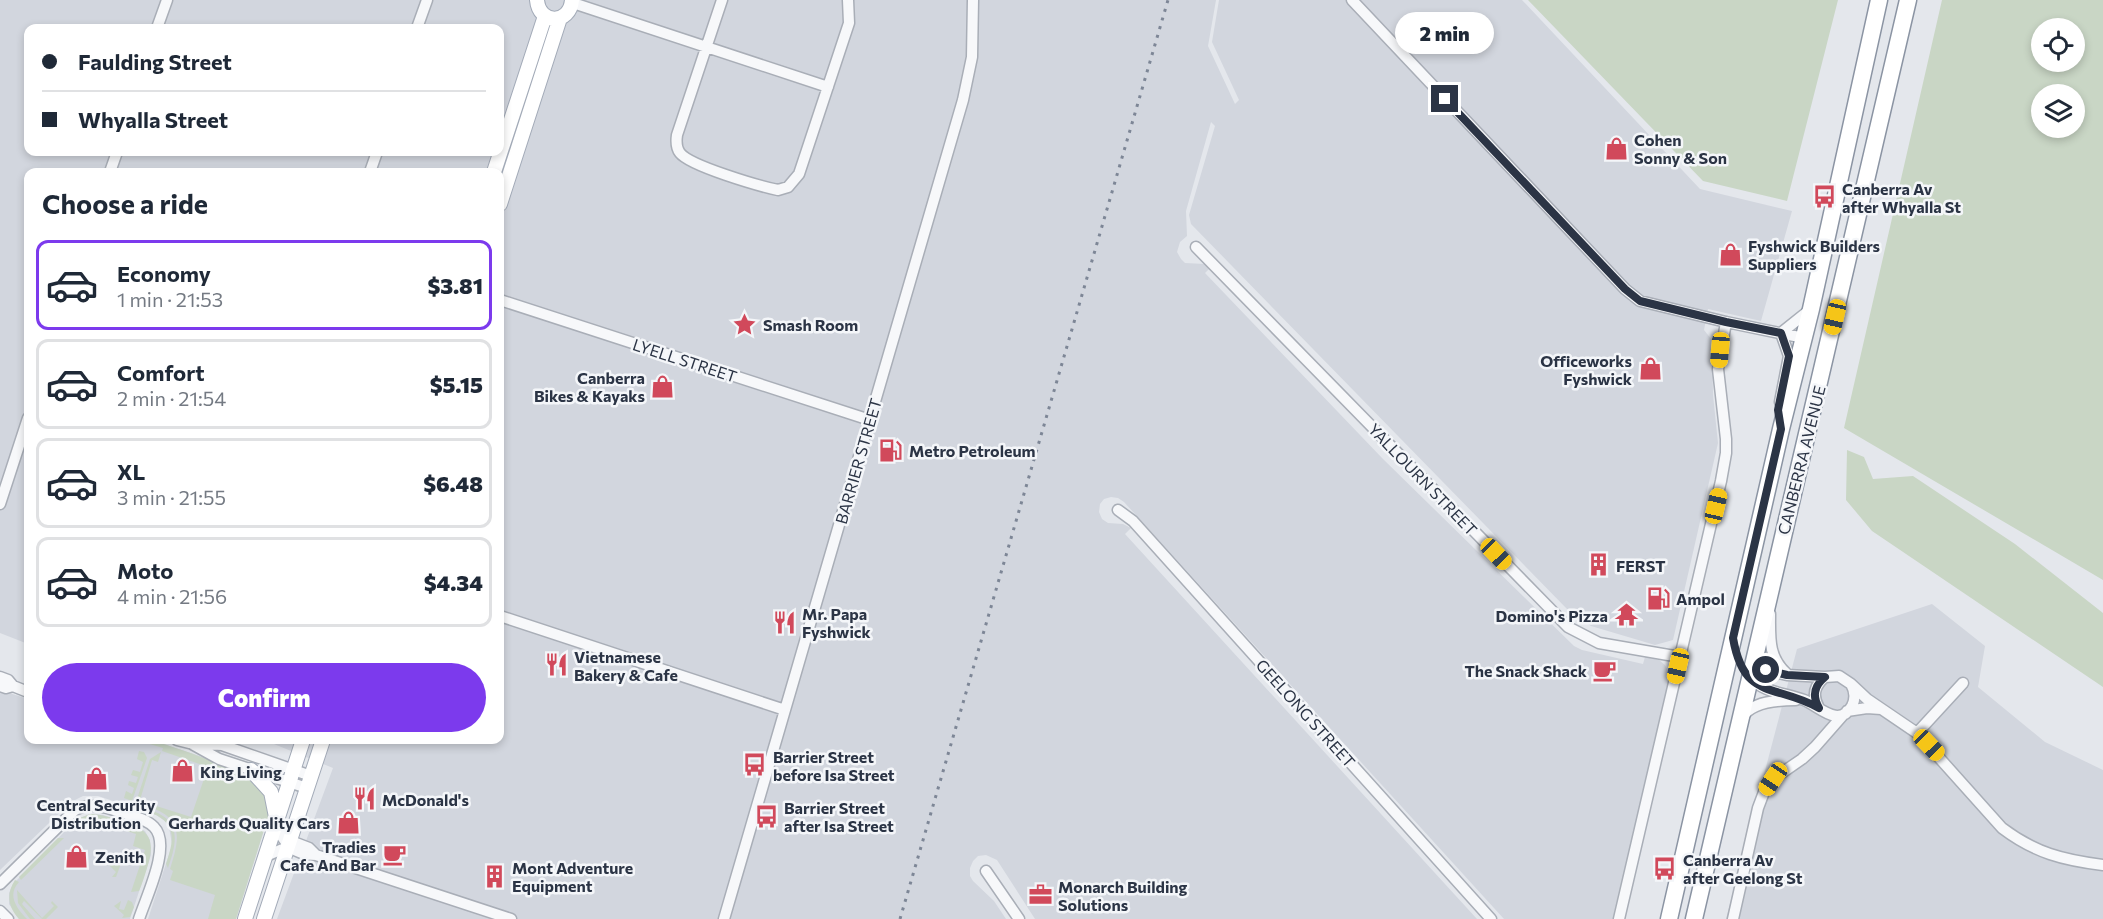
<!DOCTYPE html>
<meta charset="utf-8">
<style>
:root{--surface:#fff;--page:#f6f6f7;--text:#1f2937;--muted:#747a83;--line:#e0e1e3;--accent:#7c3aed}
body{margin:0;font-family:Commissioner,sans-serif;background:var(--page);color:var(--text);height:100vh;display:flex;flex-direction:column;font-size:22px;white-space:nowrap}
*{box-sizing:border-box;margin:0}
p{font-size:20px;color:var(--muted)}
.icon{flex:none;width:33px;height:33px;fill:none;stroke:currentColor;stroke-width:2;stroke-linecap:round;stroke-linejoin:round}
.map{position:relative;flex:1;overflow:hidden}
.side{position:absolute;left:24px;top:168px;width:480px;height:576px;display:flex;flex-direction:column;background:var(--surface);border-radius:12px;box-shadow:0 3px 9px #0003}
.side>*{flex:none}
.guide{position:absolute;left:24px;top:24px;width:480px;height:132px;border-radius:12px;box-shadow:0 3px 9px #0003;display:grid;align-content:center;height:132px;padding:0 18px;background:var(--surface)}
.buttons{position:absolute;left:2031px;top:18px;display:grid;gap:12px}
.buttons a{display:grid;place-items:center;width:54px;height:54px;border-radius:50%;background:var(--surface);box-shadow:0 3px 9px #0003;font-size:30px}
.end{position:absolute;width:27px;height:27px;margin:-14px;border:8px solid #2b3445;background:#fff;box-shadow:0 0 0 3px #fff}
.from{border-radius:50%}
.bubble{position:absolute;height:42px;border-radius:21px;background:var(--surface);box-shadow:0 3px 9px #0003;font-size:20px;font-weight:800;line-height:42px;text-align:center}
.car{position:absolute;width:18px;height:36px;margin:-18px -9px;border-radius:8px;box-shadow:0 0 4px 2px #0007;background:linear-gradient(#f5c518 24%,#345 0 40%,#f5c518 0 76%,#345 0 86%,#f5c518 0)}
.guide b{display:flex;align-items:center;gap:21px;height:57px;font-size:22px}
.guide b+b{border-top:2px solid var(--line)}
.guide i{width:15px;height:15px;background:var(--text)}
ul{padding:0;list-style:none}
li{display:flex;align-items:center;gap:18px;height:90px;margin:0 12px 9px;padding:0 6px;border:3px solid var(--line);border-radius:12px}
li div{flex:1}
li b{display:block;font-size:22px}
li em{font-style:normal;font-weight:800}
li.active{border-color:var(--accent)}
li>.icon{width:54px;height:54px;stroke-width:1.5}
h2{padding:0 18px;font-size:27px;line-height:72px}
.action{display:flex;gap:12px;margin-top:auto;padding:12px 18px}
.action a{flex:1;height:69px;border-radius:36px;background:var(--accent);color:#fff;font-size:24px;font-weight:800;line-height:69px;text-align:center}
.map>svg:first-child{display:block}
</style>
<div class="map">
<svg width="2103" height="919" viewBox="0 0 2103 919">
<rect width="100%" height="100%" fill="#e4e7ec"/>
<!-- built -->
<path fill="#d2d6de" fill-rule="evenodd" d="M0 0H1216L1208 46 1235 104 1239 100 1212 42 1219 0H1522L1700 189 1792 211 1761 321 1708 309 1704 330 1712 340 1713 395 1718 443 1673 640 1655 645 1591 626 1568 610 1191 224 1189 215 1215 126 1211 122 1186 211 1187 236 1180 242 1177 252 1181 259 1185 263 1205 264 1210 268 1205 273 1383 459 1574 646 1582 650 1643 664 1645 657 1659 660 1665 665 1669 673V681L1613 919H1504L1124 502 1118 498 1111 497 1104 499 1100 504 1099 512 1102 519 1108 523 1123 524 1131 528 1125 534 1477 919H1035L997 860 986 855 978 856 973 861 970 868V876L973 881 994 901 1006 919H277L333 768 264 740H500V172H28V644L0 633ZM28 28H500V152H28Z
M1932 604 1985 646 1978 687 2045 742 2103 770V919H1726L1797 649Z
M0 690 28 699V740H151L200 756 238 773 268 817 236 919H148L172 845 169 827 165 821 156 815 98 796H83L71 802 0 870Z
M90 814 103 815 138 827 145 831 150 840 151 855 130 919H19L9 904V893L13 884 72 824 80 818Z"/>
<!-- green -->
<path fill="#c9d6c5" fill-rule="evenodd" d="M1528 0H1838L1787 201 1703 181Z
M1942 0H2103V580L1844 428ZM2042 28H2074V62H2042ZM2042 94H2074V128H2042Z
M1847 450 1864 457 1873 479 1913 476 2015 544 2103 613V687L1872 531 1846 500Z
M142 740H151C171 746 254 773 264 789 268 795 269 810 268 817L236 919H208L215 895 170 880 173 871 170 869C179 841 185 818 149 807L150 804 191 817 208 767 162 751 163 748 143 742Z
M139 751 144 752 147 758 132 801 124 798 126 791 132 794 134 788 128 785 129 781 136 783 138 777 131 775 133 770 140 772 143 762 137 759Z
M161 752 158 762 152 760 140 800 142 801 141 804 136 802 150 759Z
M150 810C182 820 177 842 168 868L166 864C171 848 178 830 161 818 156 814 153 815 150 810Z
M90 814C102 814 112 818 123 821 150 830 156 840 147 868 145 875 142 884 139 891L131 892 145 850 133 846 136 834 90 819 80 820V818Z
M58 838H64L21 880 19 877Z
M102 855 122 861 116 877H112L116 872 102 858Z
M15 880 19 882C7 895 16 908 27 919H19C8 907 6 894 15 880Z
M17 890 42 918 54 906 51 903 52 901 58 907 46 919H42L24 901 22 904 35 919H30L18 903Z
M128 900 132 902 134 907 130 917 122 918 124 915 114 906 121 901 119 909 124 910Z"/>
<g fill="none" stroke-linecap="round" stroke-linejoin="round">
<defs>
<path id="minor" d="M722 0 677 135C676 142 676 148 680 153 690 166 759 186 778 190L788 187 799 174 849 23 848 0
M1352 0 1625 289 1640 301 1726 322 1804 338
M573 3 828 87
M157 28 167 0
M417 28 427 0
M110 172 117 152
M370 172 377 152
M1196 247 1568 627 1599 643 1680 657
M500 300 870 420
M1781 333 1811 309
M1780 402 1789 356 1781 333
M0 504 28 418
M1118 510 1133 521 1491 919
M1770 614C1770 638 1768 657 1787 674
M500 616 785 710
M0 677 8 680 13 686
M1851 684 1867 699 1917 733 2002 828C2035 853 2063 860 2103 865
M0 686 6 688 13 686 28 692
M1819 708C1812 696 1814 686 1825 677L1839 676 1851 684C1855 691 1856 698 1852 706 1839 729 1819 706 1804 700 1786 693 1763 693 1750 677L1766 670 1787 675 1825 677
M1847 711 1867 708 1881 709
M1742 718C1751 701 1779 700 1796 700
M1917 733 1963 683
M177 740 189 743 222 745 311 776
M192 744 219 759 307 788
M276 823C283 843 293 855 316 855L511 919
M264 857 296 843 309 848 316 855
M986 871 1019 919
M0 884 75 810C90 802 105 807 120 812 131 816 145 818 154 827 172 845 146 897 139 919
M0 911 8 919
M724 919 963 100 972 57 973 0
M1619 919 1721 481 1726 453V439L1718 369 1726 322
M1733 919 1758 808 1764 792 1773 779 1802 759 1815 747 1844 714"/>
<path id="major" d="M537 0C539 25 570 25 572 0
M494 172 545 16
M500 204 560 18
M251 770 271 792 276 817
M245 919 303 740
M264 919 323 740"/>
<path id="highway" d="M1669 919 1781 429 1811 309 1879 0
M1694 919 1908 0"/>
</defs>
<!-- minor casing -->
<use href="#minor" stroke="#a9aeb7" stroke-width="13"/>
<!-- major casing -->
<use href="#major" stroke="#a3abb8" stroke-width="16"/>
<!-- highway casing -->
<use href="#highway" stroke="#8b94a3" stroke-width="19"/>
<!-- minor -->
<use href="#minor" stroke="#f7f8fa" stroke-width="10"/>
<!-- major -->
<use href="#major" stroke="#fff" stroke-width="14"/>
<!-- highway -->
<use href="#highway" stroke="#fff" stroke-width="16"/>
<!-- rail -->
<path stroke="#7d8696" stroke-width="3" stroke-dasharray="3 6" stroke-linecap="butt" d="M900 919 1168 0"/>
</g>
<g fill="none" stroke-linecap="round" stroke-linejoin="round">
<!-- route -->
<path stroke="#2b3445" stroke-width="8" d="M1445 99 1625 289 1640 301 1726 322 1781 333 1789 356 1778 410 1781 429 1733 638C1744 701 1774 683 1819 708 1812 696 1814 686 1825 677L1787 675 1766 670"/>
</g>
<!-- icons -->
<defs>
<symbol id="shop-bare" viewBox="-9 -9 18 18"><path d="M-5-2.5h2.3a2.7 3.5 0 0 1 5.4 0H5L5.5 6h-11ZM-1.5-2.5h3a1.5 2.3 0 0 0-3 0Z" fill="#d1495b" stroke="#f4f6f9" stroke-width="2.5" paint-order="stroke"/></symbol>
<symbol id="bus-bare" viewBox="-9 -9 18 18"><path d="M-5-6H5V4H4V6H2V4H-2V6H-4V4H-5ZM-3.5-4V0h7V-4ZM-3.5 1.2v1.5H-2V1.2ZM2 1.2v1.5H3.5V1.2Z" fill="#d1495b" stroke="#f4f6f9" stroke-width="2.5" paint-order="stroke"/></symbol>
<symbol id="sight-bare" viewBox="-9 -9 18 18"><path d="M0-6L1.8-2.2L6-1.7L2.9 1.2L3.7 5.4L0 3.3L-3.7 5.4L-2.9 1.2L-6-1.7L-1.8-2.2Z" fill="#d1495b" stroke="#f4f6f9" stroke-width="2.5" paint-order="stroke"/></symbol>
<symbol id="fuel-bare" viewBox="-9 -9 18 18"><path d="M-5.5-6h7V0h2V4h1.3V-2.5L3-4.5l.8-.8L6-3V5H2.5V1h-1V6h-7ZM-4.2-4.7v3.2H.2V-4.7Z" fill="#d1495b" stroke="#f4f6f9" stroke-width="2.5" paint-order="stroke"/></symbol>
<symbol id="building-bare" viewBox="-9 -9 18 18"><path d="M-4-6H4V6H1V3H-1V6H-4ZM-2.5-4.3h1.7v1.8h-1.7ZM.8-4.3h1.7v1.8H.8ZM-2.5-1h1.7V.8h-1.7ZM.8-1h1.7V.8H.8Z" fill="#d1495b" stroke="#f4f6f9" stroke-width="2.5" paint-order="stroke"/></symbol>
<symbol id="temple-bare" viewBox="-9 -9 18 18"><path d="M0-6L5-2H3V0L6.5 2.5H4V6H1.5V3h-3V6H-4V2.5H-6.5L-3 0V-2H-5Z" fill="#d1495b" stroke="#f4f6f9" stroke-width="2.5" paint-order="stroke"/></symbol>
<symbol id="restaurant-bare" viewBox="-9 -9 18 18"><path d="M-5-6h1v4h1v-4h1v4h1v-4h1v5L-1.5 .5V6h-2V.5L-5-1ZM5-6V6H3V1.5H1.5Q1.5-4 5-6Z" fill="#d1495b" stroke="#f4f6f9" stroke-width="2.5" paint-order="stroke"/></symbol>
<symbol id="cafe-bare" viewBox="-9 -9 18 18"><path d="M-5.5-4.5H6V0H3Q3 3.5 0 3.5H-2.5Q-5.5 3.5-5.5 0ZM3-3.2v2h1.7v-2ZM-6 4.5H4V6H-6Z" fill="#d1495b" stroke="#f4f6f9" stroke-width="2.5" paint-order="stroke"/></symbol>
<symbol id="office-bare" viewBox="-9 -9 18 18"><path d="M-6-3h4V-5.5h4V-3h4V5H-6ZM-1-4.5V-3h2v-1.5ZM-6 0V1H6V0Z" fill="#d1495b" stroke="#f4f6f9" stroke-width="2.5" paint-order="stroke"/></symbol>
</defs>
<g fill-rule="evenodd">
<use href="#shop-bare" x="1600" y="132" width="33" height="33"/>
<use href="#bus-bare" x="1808" y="180" width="33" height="33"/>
<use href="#shop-bare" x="1714" y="238" width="33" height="33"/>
<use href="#sight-bare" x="728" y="308" width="33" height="33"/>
<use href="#shop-bare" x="1634" y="352" width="33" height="33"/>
<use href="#shop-bare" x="646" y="370" width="33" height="33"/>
<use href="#fuel-bare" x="874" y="434" width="33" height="33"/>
<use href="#building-bare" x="1582" y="548" width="33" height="33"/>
<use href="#fuel-bare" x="1642" y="582" width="33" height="33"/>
<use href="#temple-bare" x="1610" y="598" width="33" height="33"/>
<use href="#restaurant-bare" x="768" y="606" width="33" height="33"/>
<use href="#restaurant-bare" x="540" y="648" width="33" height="33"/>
<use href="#cafe-bare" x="1588" y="654" width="33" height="33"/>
<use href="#bus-bare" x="738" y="748" width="33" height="33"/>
<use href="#shop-bare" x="166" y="754" width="33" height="33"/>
<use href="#shop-bare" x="80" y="762" width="33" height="33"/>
<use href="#restaurant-bare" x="348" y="782" width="33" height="33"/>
<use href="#bus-bare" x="750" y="800" width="33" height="33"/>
<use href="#shop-bare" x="332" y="806" width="33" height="33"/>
<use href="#cafe-bare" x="378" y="838" width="33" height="33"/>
<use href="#shop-bare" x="60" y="840" width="33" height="33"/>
<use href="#bus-bare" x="1648" y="852" width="33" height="33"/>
<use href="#building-bare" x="478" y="860" width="33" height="33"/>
<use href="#office-bare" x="1024" y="878" width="33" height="33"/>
</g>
<g text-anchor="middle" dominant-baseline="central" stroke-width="5" stroke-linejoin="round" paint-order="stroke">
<!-- poi labels -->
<g font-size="16" font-weight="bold" fill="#2b3445" stroke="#f4f6f9" text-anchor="start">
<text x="1634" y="139">Cohen<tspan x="1634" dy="18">Sonny &amp; Son</tspan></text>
<text x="1842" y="188">Canberra Av<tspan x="1842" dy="18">after Whyalla St</tspan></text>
<text x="1748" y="245">Fyshwick Builders<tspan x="1748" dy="18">Suppliers</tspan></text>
<text x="763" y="324">Smash Room</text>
<text x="1632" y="360" text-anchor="end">Officeworks<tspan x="1632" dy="18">Fyshwick</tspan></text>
<text x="645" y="377" text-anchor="end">Canberra<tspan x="645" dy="18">Bikes &amp; Kayaks</tspan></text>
<text x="909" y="450">Metro Petroleum</text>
<text x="1616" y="565">FERST</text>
<text x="1676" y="598">Ampol</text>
<text x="802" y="613">Mr. Papa<tspan x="802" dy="18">Fyshwick</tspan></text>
<text x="1608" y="615" text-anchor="end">Domino's Pizza</text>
<text x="574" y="656">Vietnamese<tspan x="574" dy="18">Bakery &amp; Cafe</tspan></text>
<text x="1587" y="670" text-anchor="end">The Snack Shack</text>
<text x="773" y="756">Barrier Street<tspan x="773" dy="18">before Isa Street</tspan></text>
<text x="200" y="771">King Living</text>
<text x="382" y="799">McDonald's</text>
<text x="96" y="804" text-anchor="middle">Central Security<tspan x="96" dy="18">Distribution</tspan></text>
<text x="784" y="807">Barrier Street<tspan x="784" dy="18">after Isa Street</tspan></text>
<text x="330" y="822" text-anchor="end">Gerhards Quality Cars</text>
<text x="376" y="846" text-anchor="end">Tradies<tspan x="376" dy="18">Cafe And Bar</tspan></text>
<text x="95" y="856">Zenith</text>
<text x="1683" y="859">Canberra Av<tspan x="1683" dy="18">after Geelong St</tspan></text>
<text x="512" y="867">Mont Adventure<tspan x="512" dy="18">Equipment</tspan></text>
<text x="1058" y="886">Monarch Building<tspan x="1058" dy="18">Solutions</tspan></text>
</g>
<!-- street labels -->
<g font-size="16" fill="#2b3445" stroke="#f4f6f9">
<text transform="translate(685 360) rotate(18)">LYELL STREET</text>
<text transform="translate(1801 460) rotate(-76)">CANBERRA AVENUE</text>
<text transform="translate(858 461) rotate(-74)">BARRIER STREET</text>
<text transform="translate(1423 479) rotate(46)">YALLOURN STREET</text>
<text transform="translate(1306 713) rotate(48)">GEELONG STREET</text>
</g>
</g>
</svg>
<div class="buttons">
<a><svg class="icon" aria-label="locate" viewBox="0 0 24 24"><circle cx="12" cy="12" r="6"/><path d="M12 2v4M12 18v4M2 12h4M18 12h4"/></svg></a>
<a><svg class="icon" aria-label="layers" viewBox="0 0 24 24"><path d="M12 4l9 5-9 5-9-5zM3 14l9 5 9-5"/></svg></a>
</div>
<i class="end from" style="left:1766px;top:670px"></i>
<i class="end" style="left:1445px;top:99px"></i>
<div class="bubble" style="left:1395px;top:12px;width:99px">2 min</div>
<i class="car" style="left:1835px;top:317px;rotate:193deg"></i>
<i class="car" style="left:1720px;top:350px;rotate:185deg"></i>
<i class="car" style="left:1716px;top:506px;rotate:13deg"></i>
<i class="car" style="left:1496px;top:554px;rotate:136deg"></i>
<i class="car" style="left:1678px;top:666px;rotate:193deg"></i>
<i class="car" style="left:1929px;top:745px;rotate:136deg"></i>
<i class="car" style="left:1773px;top:779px;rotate:214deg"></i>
<div class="guide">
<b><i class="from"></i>Faulding Street</b>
<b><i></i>Whyalla Street</b>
</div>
<section class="side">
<h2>Choose a ride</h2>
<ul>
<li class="active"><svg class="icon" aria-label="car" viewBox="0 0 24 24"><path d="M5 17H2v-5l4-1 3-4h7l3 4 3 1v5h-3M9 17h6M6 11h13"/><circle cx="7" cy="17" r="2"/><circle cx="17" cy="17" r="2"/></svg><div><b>Economy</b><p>1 min · 21:53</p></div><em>$3.81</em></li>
<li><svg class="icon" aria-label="car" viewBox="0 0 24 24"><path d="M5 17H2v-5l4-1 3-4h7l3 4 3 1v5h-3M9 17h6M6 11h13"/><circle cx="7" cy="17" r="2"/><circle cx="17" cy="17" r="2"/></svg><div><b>Comfort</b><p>2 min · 21:54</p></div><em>$5.15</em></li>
<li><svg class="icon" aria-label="car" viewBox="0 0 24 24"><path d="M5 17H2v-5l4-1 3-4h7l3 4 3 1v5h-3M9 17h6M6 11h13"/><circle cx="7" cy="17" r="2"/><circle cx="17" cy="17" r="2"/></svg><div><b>XL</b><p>3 min · 21:55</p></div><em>$6.48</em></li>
<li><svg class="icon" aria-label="car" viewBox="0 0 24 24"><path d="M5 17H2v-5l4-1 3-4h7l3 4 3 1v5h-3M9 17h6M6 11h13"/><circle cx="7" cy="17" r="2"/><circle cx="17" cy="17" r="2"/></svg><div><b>Moto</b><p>4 min · 21:56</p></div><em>$4.34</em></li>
</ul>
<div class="action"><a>Confirm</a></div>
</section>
</div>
